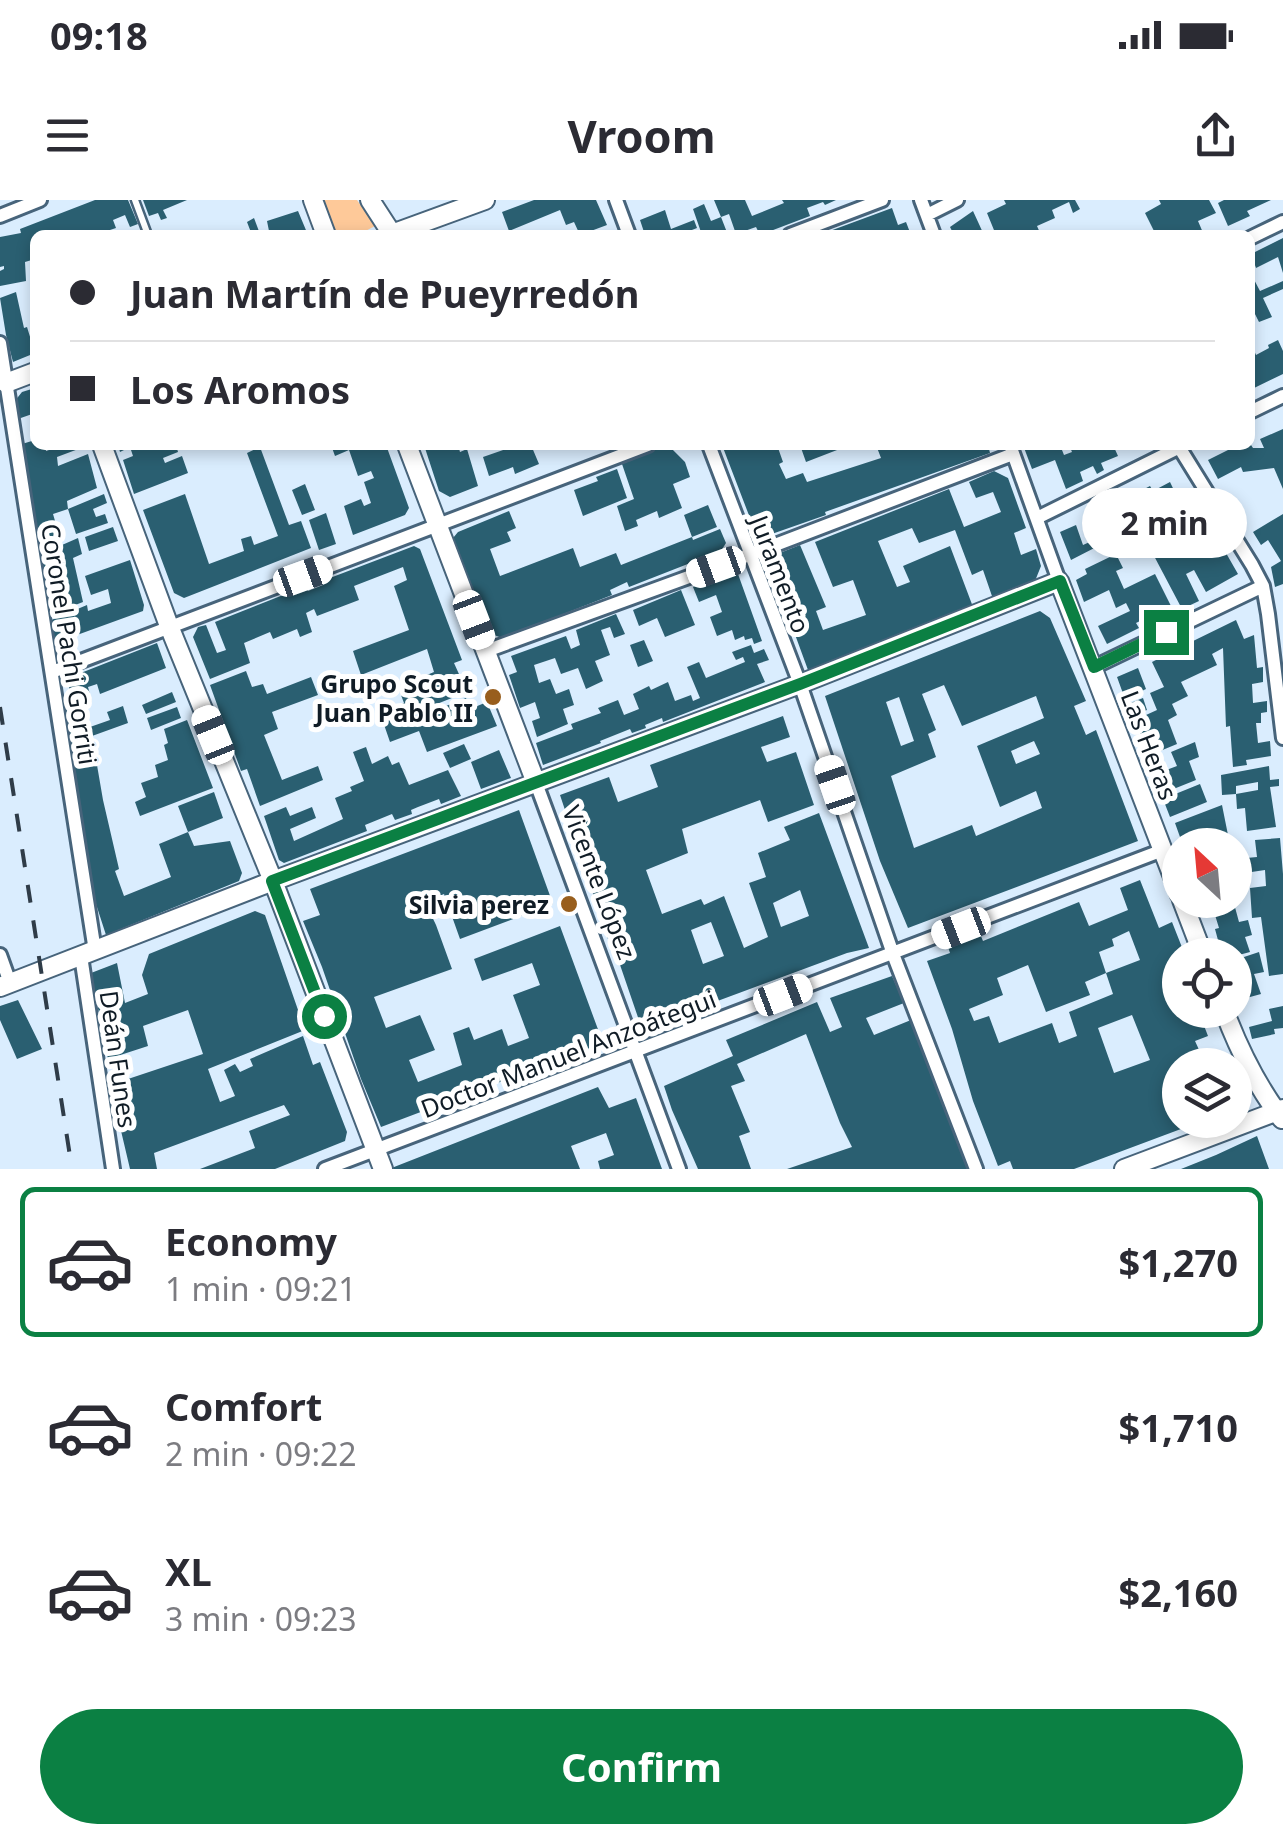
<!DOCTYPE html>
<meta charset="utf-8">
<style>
:root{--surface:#fff;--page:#f2f2f3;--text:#2b2b33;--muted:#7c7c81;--line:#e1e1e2;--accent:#0b8043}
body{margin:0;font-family:"Noto Sans",sans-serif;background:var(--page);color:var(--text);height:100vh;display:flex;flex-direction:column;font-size:38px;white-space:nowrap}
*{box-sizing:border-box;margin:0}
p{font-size:32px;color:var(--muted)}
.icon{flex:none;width:55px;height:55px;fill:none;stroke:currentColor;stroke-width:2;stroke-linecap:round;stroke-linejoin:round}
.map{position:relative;height:969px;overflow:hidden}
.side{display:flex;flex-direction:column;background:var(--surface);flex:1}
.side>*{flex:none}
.hud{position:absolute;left:30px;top:30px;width:1225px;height:220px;border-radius:15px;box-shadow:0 5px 15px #0003;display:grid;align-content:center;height:220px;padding:0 40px;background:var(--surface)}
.needle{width:65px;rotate:334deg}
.buttons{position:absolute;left:1162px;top:628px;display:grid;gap:20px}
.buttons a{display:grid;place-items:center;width:90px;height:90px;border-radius:50%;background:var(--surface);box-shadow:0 5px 15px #0003;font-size:50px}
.end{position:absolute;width:45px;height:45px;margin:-22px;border:12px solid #0b8043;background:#fff;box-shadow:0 0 0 5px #fff}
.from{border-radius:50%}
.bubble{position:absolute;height:70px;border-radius:35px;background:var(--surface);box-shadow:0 5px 15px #0003;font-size:32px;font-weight:700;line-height:70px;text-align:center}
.car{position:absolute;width:30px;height:60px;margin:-30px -15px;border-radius:12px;box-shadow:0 0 8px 2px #0007;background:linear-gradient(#fff 24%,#345 0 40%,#fff 0 76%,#345 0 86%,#fff 0)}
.hud b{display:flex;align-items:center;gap:35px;height:95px;font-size:38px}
.hud b+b{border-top:2px solid var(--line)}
.hud i{width:25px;height:25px;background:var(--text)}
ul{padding:18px 0 0;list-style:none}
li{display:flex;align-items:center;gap:30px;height:150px;margin:0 20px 15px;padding:0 20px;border:5px solid transparent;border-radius:15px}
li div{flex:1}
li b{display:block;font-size:38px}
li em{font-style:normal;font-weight:700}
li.on{border-color:var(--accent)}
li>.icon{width:90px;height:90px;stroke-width:1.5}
.action{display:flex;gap:20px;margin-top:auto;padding:20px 40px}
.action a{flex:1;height:115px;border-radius:60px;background:var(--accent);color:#fff;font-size:40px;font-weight:700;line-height:115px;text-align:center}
.status{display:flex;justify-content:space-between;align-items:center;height:70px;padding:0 50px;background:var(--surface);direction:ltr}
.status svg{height:28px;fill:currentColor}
header{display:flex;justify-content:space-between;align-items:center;height:130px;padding:0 40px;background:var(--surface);font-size:45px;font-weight:700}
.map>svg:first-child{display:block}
</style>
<div class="status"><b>09:18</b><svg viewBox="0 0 49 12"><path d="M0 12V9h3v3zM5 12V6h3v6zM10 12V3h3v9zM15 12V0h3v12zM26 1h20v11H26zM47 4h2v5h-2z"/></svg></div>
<header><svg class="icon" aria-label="menu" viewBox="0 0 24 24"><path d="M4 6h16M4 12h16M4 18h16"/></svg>Vroom<svg class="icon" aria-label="share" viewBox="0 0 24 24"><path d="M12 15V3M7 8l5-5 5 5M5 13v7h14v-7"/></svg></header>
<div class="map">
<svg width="1283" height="969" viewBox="0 0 1283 969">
<rect width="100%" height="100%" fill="#daedfe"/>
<!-- green -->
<path fill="#fec999" d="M320 0H357L375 26 358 35H333Z"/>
<!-- building -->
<path fill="#2a5f71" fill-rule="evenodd" d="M95 0H128L138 24 130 27 125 15 113 20 116 28 104 32 106 35H35V59L25 62 26 81 0 86V71L4 69V66L0 67V37L21 33 20 29Z
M143 0H187L163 10 167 18 161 20 158 13 149 16Z
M534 0H596L607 25 580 35 574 22 566 25 560 10 509 31 502 12Z
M714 0H745L752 16 784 3 782 0H836L825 5 823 2 807 8 810 16 760 35 756 27 736 34 729 14 721 17Z
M1004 0H1075L1080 9 1073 13 1069 2 1052 10 1055 18 1037 26 1041 35H996L987 13 1006 4Z
M1159 0H1209L1216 13 1198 21 1204 35H1148L1154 31 1145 13 1161 4Z
M1224 0H1271L1247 11 1250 16 1228 26 1218 3Z
M704 4 711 21 721 17 728 35H716L715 32 702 35 693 9Z
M892 8 898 25 906 22 911 35H876V33L870 35H819Z
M665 10 671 29 694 20 697 28 679 35H645L640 20Z
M298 11 308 35H252L247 22 254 18 260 34 269 31 267 21Z
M973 11 984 35H954L950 27Z
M1283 38V73L1278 57 1256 68 1251 54Z
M1250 72 1260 91 1283 81V89L1263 98 1272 117 1259 122 1253 110 1250 111Z
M16 92 24 128 27 127 35 153 13 162 6 135 0 98Z
M1278 140 1283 151V174L1250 190V141L1256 155 1269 148 1268 145Z
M35 188V213L18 219 14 202 22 192Z
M1283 229V289L1274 268 1243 272 1241 267 1218 279 1208 260 1232 248 1230 245H1251L1253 248H1264L1260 239Z
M35 240V245H45L46 251 55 248 54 245H89L57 257 58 266 88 254 97 288 67 301 68 309 53 314 62 345 78 338 82 354 73 358 83 402 52 414 47 390 56 387 49 365 41 369 38 354 42 352 37 329 33 330 22 244Z
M118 245H176L178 252 163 258 165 263 182 256 188 273 134 294 123 260 133 256 130 247 120 252Z
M331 245H386L409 308 405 315 353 335 344 306 361 299 364 306 371 303 364 282 374 278 371 271 358 276 349 250 335 256Z
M424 245H458L460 252 467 249 478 286 450 297 439 291Z
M505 245H531L539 264 515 274 513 267 489 276 483 257 506 249Z
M722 245H777L783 262 779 264 786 279 803 273 807 282 881 258 876 245H988L990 253 825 312 826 315 766 336 755 331Z
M800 245H850L806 262Z
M1023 245H1060L1064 255 1072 252 1069 245H1113L1118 256 1101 263 1104 270 1097 274 1093 266 1080 272 1083 281 1066 289 1055 260 1032 269Z
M260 247 289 325 301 321 311 348 184 398 174 393 143 310 185 294 209 364 244 351 241 339 251 336 254 345 278 336 247 253Z
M661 247 671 248 685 262 690 277 673 284 682 308 659 318 657 311 636 320 638 326 625 331 617 306 634 299 622 264Z
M617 269 627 298 583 316 574 290 598 281 596 277Z
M994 271 1008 278 1026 328 1014 333 1021 355 1036 349 1041 366 1035 381 993 399 983 370 972 375 955 330 919 343 912 328 878 341 897 387 910 382 903 366 950 346 973 407 808 470 767 358 800 345 826 407 816 411 823 430 866 415 853 380 833 387 815 342 949 289 964 327 1001 312 993 292 976 298 969 282Z
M1170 282 1184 311 1195 305 1201 316 1168 335 1162 323 1167 320 1165 317 1152 324 1150 321 1137 327 1140 334 1133 338 1128 325 1114 332 1118 341 1108 346 1106 342 1071 360 1060 332 1076 325 1083 345 1103 336 1094 315 1150 286 1153 291Z
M305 284 315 310 302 315 292 290Z
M104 294 107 303 93 309 96 317 105 314 108 323 76 334 68 309Z
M708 305 717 327 692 337 684 315Z
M509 311 516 328 507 332 511 341 490 349 500 376 573 348 580 367 616 353 621 365 692 337 693 340 720 329 726 343 721 351 629 387 627 382 610 390 612 395 502 438 486 432 453 338 458 332Z
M326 313 336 344 319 350 309 320Z
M1283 314V384L1275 387 1271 367 1281 361 1268 340 1261 345 1253 332Z
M1203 326 1219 357 1226 353 1238 374 1206 392 1194 370 1186 374 1199 401 1182 409 1153 354Z
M113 327 118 341 89 351 85 337Z
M414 346 420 349 462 460 454 463 467 492 409 515 411 520 466 498 470 509 487 502 497 526 427 552 419 531 390 542 380 513 404 503 398 487 434 472 427 449 361 475 353 451 409 430 394 386 407 380 403 367 354 386 359 400 317 416 314 409 306 413 312 432 300 437 297 429 273 439 270 432 244 443 250 463 210 479 193 437 198 427 206 425 217 453 226 450 215 422 306 386 308 391 323 385 322 381Z
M1116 354 1123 368 1116 371 1124 389 1155 374 1174 412 1157 420 1152 411 1142 415 1144 419 1136 423 1139 428 1107 444 1098 426 1130 411 1126 403 1116 408 1109 390 1084 402 1076 380 1087 374 1085 369Z
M130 360 144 405 143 411 55 443 49 421 87 405 88 411 111 403 108 389 91 395 85 376Z
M732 371 738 374 762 441 754 444 752 438 745 440 744 436 735 440 732 430 717 436 710 417 722 412 716 395 699 402 693 387Z
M681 390 695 425 665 437 657 418 639 426 633 410Z
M1040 411 1050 418 1086 501 1074 506 1086 535 1096 530 1138 641 908 728 880 661 825 496ZM944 485 962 526 1036 496 1044 518 977 546 1000 607 1036 591 1042 608 976 636 972 625 914 648 891 576 936 557 928 534 936 530 922 494ZM899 497 914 541 901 546 886 502ZM1034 541 1040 554 1016 564 1011 551Z
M616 414 625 434 614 438 610 427 601 430 610 455 595 461 603 481 586 489 578 468 561 474 555 458 534 465 539 483 550 479 556 494 569 489 574 505 563 509 568 524 537 537 532 521 540 518 535 502 520 508 509 475 517 472 511 456 566 436 571 449 580 445 576 430Z
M1236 420 1244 439 1254 435 1257 468 1263 467V482L1252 484 1253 503 1267 501V512L1261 513V523H1256L1258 543 1270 541 1271 556 1246 560 1247 565 1233 567 1230 526 1226 527 1223 448 1212 454 1217 465 1181 482 1188 496 1172 504 1177 515 1168 520 1177 544 1148 556 1135 520 1157 510 1150 493 1164 487 1152 462 1168 454 1166 449 1187 439 1189 443Z
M644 440 653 461 638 467 630 445Z
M157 443 166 468 100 494 97 484 88 487 92 502 85 505 90 527 110 520 107 512 123 506 128 523 92 536 103 600 119 669 115 671 124 696 171 677 159 644 188 632 194 646 230 641 242 673 239 681 106 735 85 670 60 498 70 494 68 478Z
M751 445 754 453 764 449 769 460 757 464 765 482 663 522 662 518 645 525 646 528 632 533 630 529 600 541 601 543 543 565 536 543 573 529 571 524 601 513 598 508 618 500 624 515 639 509 633 494 649 486 651 490 668 482 675 501 691 495 693 501 700 498 687 467 699 462 706 478 745 462 743 457 736 460 732 452Z
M1138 468 1146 489 1125 499 1117 477Z
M246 471 252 487 263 484 267 494 311 477 318 495 272 512 278 529 264 535 282 580 318 566 323 580 260 606 247 569 241 571 210 485Z
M172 492 176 502 146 514 142 505Z
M1143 498 1147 510 1127 518 1123 506Z
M177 507 181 518 151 530 147 518Z
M783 516 790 537 761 547 767 562 796 552 814 605 768 622 760 600 682 629 688 653 646 670 662 714 701 699 704 705 724 696 744 748 768 737 749 683 766 677 758 653 790 640 784 627 819 613 869 748 847 753 642 829 618 759 615 760 560 595 609 577 618 602 658 587 650 565ZM800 690 809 716 781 727 773 703ZM711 722 724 756 703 764 691 730Z
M187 520 213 588 140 616 135 602 146 597 141 583 158 577 155 565 168 560 164 545 168 543 164 529Z
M1195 542 1199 557 1189 561 1196 580 1171 590 1168 581 1156 586 1153 575 1177 566 1171 552Z
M464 544 471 559 450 568 443 553Z
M366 547 372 564 388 556 392 565 399 562 409 585 448 570 461 596 441 604 439 599 418 607 411 610 412 614 395 620 392 614 365 625 367 631 284 663 279 660 264 616 286 607 290 616 312 607 316 618 290 629 294 641 343 619 335 598 352 591 350 587 364 581 353 552Z
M499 550 511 578 481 589 471 562Z
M1269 566 1270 580 1279 579V586L1270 587 1276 627 1247 631 1245 608 1237 609 1236 594 1258 590V582L1236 586V594L1222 595 1221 575Z
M1200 584 1207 602 1170 617 1163 599Z
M214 592 223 618 188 632 178 606Z
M1222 605 1230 645H1205L1201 629 1180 637 1175 623Z
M519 610 553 704 460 739 444 694 425 702 436 725 452 769 374 797 386 828 420 815 435 850 409 860 418 882 462 865 453 833 469 827 474 840 502 829 508 846 529 838 513 795 540 785 532 763 482 781 474 759 560 726 603 843 381 927 361 879 322 767 303 721 320 715 310 689Z
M1280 638 1283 674V774L1269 776 1261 717 1252 718 1250 688 1266 686 1265 670 1238 674 1236 659 1257 657 1255 640Z
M1140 680 1159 728 1172 722 1185 755H1180V810H1198L1208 836 1195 841 1206 865H1180V920H1205L1074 969H1013L1010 961 998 966 973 901 952 829 927 761 950 753 948 747 980 734 983 741 1079 702 1089 726 1128 710 1120 688ZM1129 731 1140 760 1106 773 1099 752 1114 746 1112 739ZM1028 765 1046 812 1090 795 1085 782 1106 773 1113 794 1069 812 1077 836 1059 843 1052 823 999 843 989 816 974 821 969 809 1003 795 997 778ZM1132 815 1150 860 1114 873 1098 828Z
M1216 700H1233L1239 722 1248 720 1252 735 1245 737 1250 752 1235 756 1222 755 1215 729 1219 728 1215 715 1209 716 1207 703Z
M255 711 265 715 305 830 208 869 220 902 235 896 224 870 235 864 240 872 253 866 250 859 303 836 313 865 320 862 347 932 345 941 275 969H200L255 948 249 931 290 915 284 905 154 953 157 969H130L118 918 113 884 203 854 188 810 143 826 148 846 108 859 91 773 117 763 125 803 148 794 142 775 149 754Z
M1259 752 1264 772 1254 774 1261 794 1239 800 1235 791V760Z
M892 776 904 803 866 818 874 835 911 820 968 969H787L852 947 840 923 806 834 737 864 745 881 731 886 750 932 739 936 751 969H698L672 910 664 886 733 856 726 840 817 802 830 832 842 827 830 798Z
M18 800 42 849 17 859 0 820V806Z
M1283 806V828L1274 829 1275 834 1252 839 1249 827 1272 821 1269 809Z
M598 887 609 908 636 898 662 969H600L598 961 614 955 606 933 571 946 580 969H389Z
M1257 936 1269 969H1181L1216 955Z"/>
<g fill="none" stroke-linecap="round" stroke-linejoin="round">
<defs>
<path id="lane" d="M135 0 148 35"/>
<path id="street" d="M616 0 629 35
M921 0 934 35
M927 15 957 0
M0 16 40 0
M790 35 882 0
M1250 38 1283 22
M0 143 95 751
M1250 212 1283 196
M709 245 800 484 893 754 976 969
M1010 245 1059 381
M1179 247 1252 365 1263 386 1268 414 1283 538
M1037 318 1184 245
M486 451 749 355 1013 254
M1094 467 1263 386
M52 472 648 245
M536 583 679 969
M0 755 10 783
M81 756 113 969
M325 969 1163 650"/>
<path id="secondary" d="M313 0 326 35
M370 0 392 34
M389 35 485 0
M6 183 35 172
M102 245 169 426 273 681 383 969
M407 245 536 583
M1182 700 1203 755
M0 787 273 681 800 484 1059 381 1180 695
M1224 810C1239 850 1256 885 1282 919
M1124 969 1283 909"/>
</defs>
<!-- lane casing -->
<use href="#lane" stroke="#47647b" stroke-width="11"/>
<!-- street casing -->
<use href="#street" stroke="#47647b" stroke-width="18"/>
<!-- secondary casing -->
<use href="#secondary" stroke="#47647b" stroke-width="22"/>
<!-- lane -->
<use href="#lane" stroke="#fff" stroke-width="6"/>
<!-- street -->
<use href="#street" stroke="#fff" stroke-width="12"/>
<!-- secondary -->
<use href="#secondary" stroke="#fff" stroke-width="18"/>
<!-- rail -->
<path stroke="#2f3c48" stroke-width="4" stroke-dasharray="18 18" stroke-linecap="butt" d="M0 507 72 969"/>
</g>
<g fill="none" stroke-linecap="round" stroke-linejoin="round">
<!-- route -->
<path stroke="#0b8043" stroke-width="12" d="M324 816 272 681 800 484 1060 381 1094 467 1166 432"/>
</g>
<!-- markers -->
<g fill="#985e1d" stroke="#fff" stroke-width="4">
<circle cx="493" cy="497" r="10"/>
<circle cx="569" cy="704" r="10"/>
</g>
<g text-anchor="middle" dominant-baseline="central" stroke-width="10" stroke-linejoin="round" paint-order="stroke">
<!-- street labels -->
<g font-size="25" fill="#101c26" stroke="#fff">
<text transform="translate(781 374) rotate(69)">Juramento</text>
<text transform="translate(70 444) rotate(81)">Coronel Pachi Gorriti</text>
<text transform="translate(1150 545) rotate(69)">Las Heras</text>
<text transform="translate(600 682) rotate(69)">Vicente López</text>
<text transform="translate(568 853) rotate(-21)">Doctor Manuel Anzoátegui</text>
<text transform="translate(119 859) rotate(82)">Deán Funes</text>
</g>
<!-- poi labels -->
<g font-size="25" font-weight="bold" fill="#101c26" stroke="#fff" text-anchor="end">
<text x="473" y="483">Grupo Scout<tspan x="473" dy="29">Juan Pablo II</tspan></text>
<text x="549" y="704">Silvia perez</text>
</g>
</g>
</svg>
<div class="buttons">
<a><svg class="needle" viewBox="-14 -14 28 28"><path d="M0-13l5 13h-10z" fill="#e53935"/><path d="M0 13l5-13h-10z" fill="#7c7c81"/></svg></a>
<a><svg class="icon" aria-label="locate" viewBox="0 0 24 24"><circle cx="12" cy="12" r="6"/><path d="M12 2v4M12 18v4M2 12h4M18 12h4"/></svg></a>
<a><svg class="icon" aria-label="layers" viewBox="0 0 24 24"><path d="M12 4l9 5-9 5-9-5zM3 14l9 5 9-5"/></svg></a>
</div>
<i class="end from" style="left:324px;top:816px"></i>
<i class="end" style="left:1166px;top:432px"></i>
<div class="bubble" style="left:1082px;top:288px;width:165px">2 min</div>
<i class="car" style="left:716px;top:367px;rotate:250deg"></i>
<i class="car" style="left:303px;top:376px;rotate:70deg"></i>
<i class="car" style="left:474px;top:420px;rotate:159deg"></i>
<i class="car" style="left:213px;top:535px;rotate:338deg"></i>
<i class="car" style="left:835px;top:585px;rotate:341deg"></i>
<i class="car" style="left:961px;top:728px;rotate:249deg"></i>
<i class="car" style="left:783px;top:795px;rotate:69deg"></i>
<div class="hud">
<b><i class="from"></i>Juan Martín de Pueyrredón</b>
<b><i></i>Los Aromos</b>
</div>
</div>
<section class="side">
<ul>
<li class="on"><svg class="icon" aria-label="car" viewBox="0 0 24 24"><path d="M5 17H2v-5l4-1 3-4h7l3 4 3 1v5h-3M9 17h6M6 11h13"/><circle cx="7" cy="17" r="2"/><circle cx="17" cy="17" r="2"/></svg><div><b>Economy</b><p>1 min · 09:21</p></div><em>$1,270</em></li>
<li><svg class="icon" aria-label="car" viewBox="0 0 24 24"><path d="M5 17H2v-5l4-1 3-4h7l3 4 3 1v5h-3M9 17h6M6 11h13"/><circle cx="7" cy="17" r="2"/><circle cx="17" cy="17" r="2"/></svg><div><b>Comfort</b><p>2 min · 09:22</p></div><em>$1,710</em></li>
<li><svg class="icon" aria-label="car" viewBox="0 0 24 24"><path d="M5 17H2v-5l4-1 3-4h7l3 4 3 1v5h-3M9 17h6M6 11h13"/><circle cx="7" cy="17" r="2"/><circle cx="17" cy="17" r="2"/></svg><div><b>XL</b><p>3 min · 09:23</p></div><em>$2,160</em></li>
</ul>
<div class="action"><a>Confirm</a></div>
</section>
